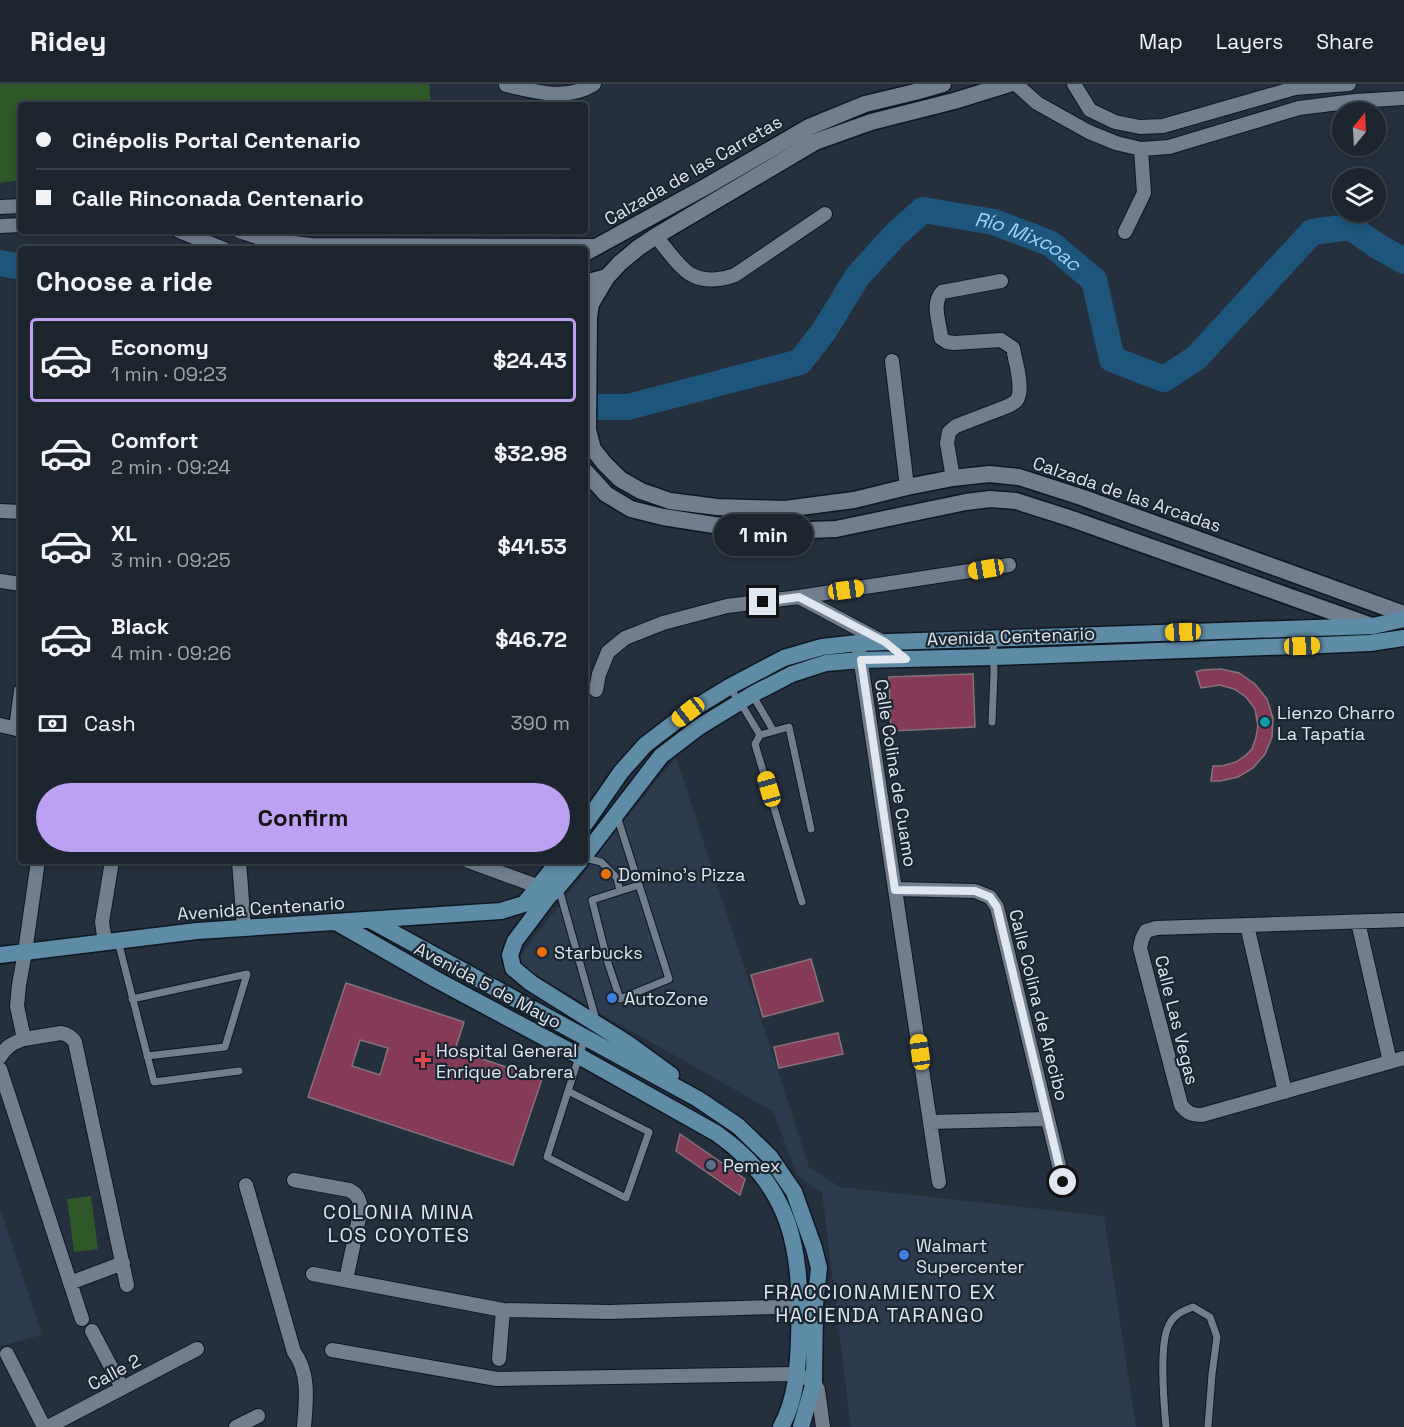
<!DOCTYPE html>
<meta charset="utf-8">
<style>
:root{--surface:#1c242e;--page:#252c36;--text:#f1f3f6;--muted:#a0a4aa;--line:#3a414a;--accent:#bca0f2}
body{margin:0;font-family:"Space Grotesk",sans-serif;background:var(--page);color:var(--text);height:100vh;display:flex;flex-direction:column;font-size:22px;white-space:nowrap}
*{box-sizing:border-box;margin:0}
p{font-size:20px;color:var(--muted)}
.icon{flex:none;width:33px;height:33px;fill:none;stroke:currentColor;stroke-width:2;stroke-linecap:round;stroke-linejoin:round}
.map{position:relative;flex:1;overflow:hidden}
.side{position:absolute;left:18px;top:162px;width:570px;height:618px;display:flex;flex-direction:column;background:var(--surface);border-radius:6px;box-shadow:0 3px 9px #0003,0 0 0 2px var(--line)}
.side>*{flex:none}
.guide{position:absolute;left:18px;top:18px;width:570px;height:132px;border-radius:6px;box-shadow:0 3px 9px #0003,0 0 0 2px var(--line);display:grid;align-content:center;height:132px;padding:0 18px;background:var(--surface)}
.needle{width:39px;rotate:18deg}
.buttons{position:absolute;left:1332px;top:18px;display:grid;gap:12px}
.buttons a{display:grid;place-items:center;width:54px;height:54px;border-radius:50%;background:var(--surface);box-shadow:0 3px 9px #0003,0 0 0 2px var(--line);font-size:30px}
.end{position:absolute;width:27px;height:27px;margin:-14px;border:8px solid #e0e7f0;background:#111;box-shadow:0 0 0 3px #111}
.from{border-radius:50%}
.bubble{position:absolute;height:42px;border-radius:21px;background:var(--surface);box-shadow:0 3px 9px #0003,0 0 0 2px var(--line);font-size:20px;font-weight:600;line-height:42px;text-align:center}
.car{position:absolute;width:18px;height:36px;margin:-18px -9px;border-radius:8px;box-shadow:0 0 4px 2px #0007;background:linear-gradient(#f5c518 24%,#345 0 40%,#f5c518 0 76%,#345 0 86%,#f5c518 0)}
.guide b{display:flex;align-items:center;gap:21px;height:57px;font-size:22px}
.guide b+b{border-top:2px solid var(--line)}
.guide i{width:15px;height:15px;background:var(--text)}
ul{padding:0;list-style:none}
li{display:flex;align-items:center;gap:18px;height:84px;margin:0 12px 9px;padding:0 6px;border:3px solid transparent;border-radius:6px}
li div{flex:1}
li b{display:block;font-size:22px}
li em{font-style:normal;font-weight:600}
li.on{border-color:var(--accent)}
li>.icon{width:54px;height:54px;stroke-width:1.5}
h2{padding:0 18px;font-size:27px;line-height:72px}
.pay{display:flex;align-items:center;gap:15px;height:66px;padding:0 18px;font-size:22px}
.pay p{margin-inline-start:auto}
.button{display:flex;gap:12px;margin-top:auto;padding:12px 18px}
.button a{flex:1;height:69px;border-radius:36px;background:var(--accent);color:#111;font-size:24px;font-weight:600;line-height:69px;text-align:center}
header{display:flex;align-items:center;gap:36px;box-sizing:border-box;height:84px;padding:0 30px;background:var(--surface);border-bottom:2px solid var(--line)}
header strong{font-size:28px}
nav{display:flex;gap:33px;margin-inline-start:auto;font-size:21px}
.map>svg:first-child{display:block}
</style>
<header>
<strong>Ridey</strong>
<nav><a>Map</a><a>Layers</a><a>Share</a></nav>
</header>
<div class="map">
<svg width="1404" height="1343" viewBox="0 0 1404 1343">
<rect width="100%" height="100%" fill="#25303e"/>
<!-- built -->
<path fill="#2c3b4d" d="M676 673 809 1083 840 1103 1104 1132 1136 1343H851L822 1109 797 1091 773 1027 596 927 522 882 521 872 530 858 557 825 611 752Z
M0 1125 42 1251 0 1262Z"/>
<!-- green -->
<path fill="#2e5828" d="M0 0H429L431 21H21V96L0 99Z
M91 1112 98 1165 74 1168 67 1115Z"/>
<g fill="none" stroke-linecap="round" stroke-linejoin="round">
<!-- river -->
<g stroke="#1e567b" stroke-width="26">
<path d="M0 179 21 183"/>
<path id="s1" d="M585 323H628L800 278 824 247 857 193 895 151 923 126 994 138 1051 160 1094 196 1112 275 1164 295 1196 274 1312 148 1350 143 1379 163 1404 177"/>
</g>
</g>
<!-- building -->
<path fill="#853b58" stroke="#887279" stroke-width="1.5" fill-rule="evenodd" d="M1221 585 1239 589 1255 600 1267 615 1273 634 1272 653 1265 670 1253 684 1238 693 1220 697H1211L1213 682H1222L1236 678 1246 671 1252 665 1256 653 1258 642 1255 625 1246 613 1234 605 1220 601 1201 604 1196 588 1202 586Z
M973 590 975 643 891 647 889 593Z
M811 875 823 917 763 933 751 891Z
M346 899 464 938 455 966 542 995 513 1081 308 1013ZM360 956 388 964 380 991 352 982Z
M838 949 843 970 779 984 774 963Z
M680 1050 745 1095 740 1111 676 1067Z"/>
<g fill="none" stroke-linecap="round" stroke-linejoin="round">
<defs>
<path id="service" d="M729 603 740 618 760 651
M752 610 773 646
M992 638 994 589 993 555
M617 732 639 801
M585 774 601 778 617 794 620 807
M639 801 669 895 620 915 608 879 592 816Z
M559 805 596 936
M802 818 755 660 760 651 789 643 811 745
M118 857 154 998 239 987
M132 915 247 890 225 963 147 972
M568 1007 649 1048 626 1114 547 1073 585 954
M1166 1343C1164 1320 1158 1257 1170 1239 1175 1230 1183 1227 1193 1223L1210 1233 1217 1253 1212 1290 1208 1343"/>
<path id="minor" d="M1016 0 1037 19 1089 48 1116 59 1141 65 1169 63 1299 24 1355 17 1404 14
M1074 0 1090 26 1115 38 1140 43 1163 42 1295 4 1349 0
M506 1C536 8 567 17 594 0
M0 123 21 122
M0 142 21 141
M179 147 224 165
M239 147 266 156 311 161 599 162
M1125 148 1144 109 1141 65
M656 152C664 162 681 186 692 191 705 198 722 196 735 191L825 130
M892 277 907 403
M953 394 947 359 949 348 956 342 1008 322C1010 321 1015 318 1016 317 1025 306 1015 277 1013 264L1001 256 954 259 947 258 941 254C940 238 931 221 942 208L1001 197
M0 427 21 428
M0 497 21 500
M799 513 885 559
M859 566 939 1098
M596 606 599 590 608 568 625 554 663 539 727 522 799 513 1009 481
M0 641 21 646
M16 645 21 607
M38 777 25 868 19 901 17 922 24 955 61 949C67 950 71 952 75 958L127 1201
M239 777 244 844
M468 777 537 802 545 809
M895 805 975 807 990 813 997 823 1063 1098
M1404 836 1156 844 1146 847 1142 855 1140 864 1181 1021C1187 1029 1192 1031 1202 1031L1404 974
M1358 838 1390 978
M1247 841 1285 1008
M105 858 102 838 112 777
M0 973C6 962 13 959 24 955
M0 985 82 1235
M930 1038 1048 1035
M294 1096 349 1106C358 1110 359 1115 361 1124L346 1196
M246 1101 294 1268C310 1289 306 1318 304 1343
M313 1190 503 1226 609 1228 808 1222
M70 1199 123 1179
M92 1247 122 1304
M332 1266 497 1295 797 1290 814 1298 818 1306 823 1343
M7 1270 44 1343
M499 1275 503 1226
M48 1343 197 1265
M236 1343 258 1332"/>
<path id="tertiary" d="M585 169 707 102 809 43 865 20 915 8 943 0
M607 193 591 220 589 233 588 346 593 365 604 379 620 395 641 407 670 417 717 423 785 425 854 416 907 403 953 394 989 390 1019 393 1081 413 1404 530
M585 199 607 193 620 179 638 164 656 152 815 58 871 38 954 17 1009 0
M585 387 606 410 631 425 663 433 714 441 782 447 836 445 966 418 990 415 1016 417 1072 435 1372 542"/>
<path id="secondary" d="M585 740 621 688 645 661 688 628 729 603 784 574 822 563 858 559 1373 542 1404 535
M585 771 661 672 699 643 753 610 792 590 826 579 861 576 994 573 1323 561 1370 559 1404 554
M549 812 515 857 510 871 513 884 531 899 627 959 671 991
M525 819 559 777
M370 836 698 1015 738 1042 770 1073 794 1108 814 1164 819 1184 815 1221 814 1298 801 1343
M336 838 437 896 579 972 716 1049C793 1103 802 1166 799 1254 798 1284 796 1316 781 1343
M0 871 197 847 501 827 549 812 558 803 580 777"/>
</defs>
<!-- service casing -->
<use href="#service" stroke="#0d1724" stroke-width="9"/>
<!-- minor casing -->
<use href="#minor" stroke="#0d1724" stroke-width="16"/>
<!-- tertiary casing -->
<use href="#tertiary" stroke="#0d1724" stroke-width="19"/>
<!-- secondary casing -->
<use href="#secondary" stroke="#0d1724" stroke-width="19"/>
<!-- service -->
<use href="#service" stroke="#717e8e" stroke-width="7"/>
<!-- minor -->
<use href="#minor" stroke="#717e8e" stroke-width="14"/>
<!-- tertiary -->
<use href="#tertiary" stroke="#717e8e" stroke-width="16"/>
<!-- secondary -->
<use href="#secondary" stroke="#5e8ba6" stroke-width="16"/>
</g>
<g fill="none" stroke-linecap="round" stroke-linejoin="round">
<!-- route -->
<path stroke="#e0e7f0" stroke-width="8" d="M763 518 799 513 885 558 906 575 861 576 895 806 975 807 990 813 997 823 1063 1098"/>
</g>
<!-- markers -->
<circle fill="#0f9aa8" stroke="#1b2633" stroke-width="2" cx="1265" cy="638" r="6"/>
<g fill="#e8710a" stroke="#1b2633" stroke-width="2">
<circle cx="606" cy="790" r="6"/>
<circle cx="542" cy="868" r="6"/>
</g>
<g fill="#3f7fe0" stroke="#1b2633" stroke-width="2">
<circle cx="612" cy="914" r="6"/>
<circle cx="904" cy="1171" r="6"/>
</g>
<path fill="#e0444e" stroke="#1b2633" stroke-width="2" d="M420 967h6v6h6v6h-6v6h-6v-6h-6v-6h6z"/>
<circle fill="#5c6f8a" stroke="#1b2633" stroke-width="2" cx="711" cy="1081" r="6"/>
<g text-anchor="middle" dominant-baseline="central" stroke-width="4.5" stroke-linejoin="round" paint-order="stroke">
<!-- street labels -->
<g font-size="18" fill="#e0e7f0" stroke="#1b2633">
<text transform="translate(693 86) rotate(-30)">Calzada de las Carretas</text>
<text transform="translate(1127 410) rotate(19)">Calzada de las Arcadas</text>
<text transform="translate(1011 552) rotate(-2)">Avenida Centenario</text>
<text transform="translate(896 689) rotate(81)">Calle Colina de Cuamo</text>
<text transform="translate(261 824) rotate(-4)">Avenida Centenario</text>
<text transform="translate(488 901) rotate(28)">Avenida 5 de Mayo</text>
<text transform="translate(1039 921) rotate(76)">Calle Colina de Arecibo</text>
<text transform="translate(1177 936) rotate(76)">Calle Las Vegas</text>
<text transform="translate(114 1288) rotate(-28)">Calle 2</text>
</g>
<!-- poi labels -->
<g font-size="18" fill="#e0e7f0" stroke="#1b2633" text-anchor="start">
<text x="1277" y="628">Lienzo Charro<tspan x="1277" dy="21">La Tapatía</tspan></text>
<text x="618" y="790">Domino's Pizza</text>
<text x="554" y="868">Starbucks</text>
<text x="624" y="914">AutoZone</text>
<text x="436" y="966">Hospital General<tspan x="436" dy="21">Enrique Cabrera</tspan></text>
<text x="723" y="1081">Pemex</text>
<text x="916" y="1161">Walmart<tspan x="916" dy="21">Supercenter</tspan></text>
</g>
<!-- water labels -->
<g font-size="20" font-style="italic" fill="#9dd3fd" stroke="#1b2633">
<text stroke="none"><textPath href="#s1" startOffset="528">Río Mixcoac</textPath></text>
</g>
<!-- neighbourhood labels -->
<g font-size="20" letter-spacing="1.5" fill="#e0e7f0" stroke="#1b2633">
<text x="399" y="1128">COLONIA MINA<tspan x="399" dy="23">LOS COYOTES</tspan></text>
<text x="880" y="1208">FRACCIONAMIENTO EX<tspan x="880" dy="23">HACIENDA TARANGO</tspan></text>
</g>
</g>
</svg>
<div class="buttons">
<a><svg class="needle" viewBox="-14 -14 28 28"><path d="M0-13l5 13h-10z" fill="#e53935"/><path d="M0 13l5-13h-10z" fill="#a0a4aa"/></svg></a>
<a><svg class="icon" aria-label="layers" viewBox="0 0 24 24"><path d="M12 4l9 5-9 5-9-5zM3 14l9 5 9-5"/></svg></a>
</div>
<i class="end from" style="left:1063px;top:1098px"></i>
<i class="end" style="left:763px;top:518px"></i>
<div class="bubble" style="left:714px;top:430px;width:99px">1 min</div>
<i class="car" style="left:986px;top:485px;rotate:261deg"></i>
<i class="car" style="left:846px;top:506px;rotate:82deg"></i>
<i class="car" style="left:1183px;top:548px;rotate:268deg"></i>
<i class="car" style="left:1302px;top:562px;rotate:88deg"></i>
<i class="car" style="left:688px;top:628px;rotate:232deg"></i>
<i class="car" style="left:769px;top:705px;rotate:344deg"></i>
<i class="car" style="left:920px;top:968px;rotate:352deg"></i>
<div class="guide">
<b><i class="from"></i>Cinépolis Portal Centenario</b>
<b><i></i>Calle Rinconada Centenario</b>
</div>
<section class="side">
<h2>Choose a ride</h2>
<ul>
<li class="on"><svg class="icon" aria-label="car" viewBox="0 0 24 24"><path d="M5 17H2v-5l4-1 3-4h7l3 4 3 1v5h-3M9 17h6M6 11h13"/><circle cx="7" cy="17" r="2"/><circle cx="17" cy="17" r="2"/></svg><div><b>Economy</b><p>1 min · 09:23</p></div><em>$24.43</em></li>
<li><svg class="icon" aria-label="car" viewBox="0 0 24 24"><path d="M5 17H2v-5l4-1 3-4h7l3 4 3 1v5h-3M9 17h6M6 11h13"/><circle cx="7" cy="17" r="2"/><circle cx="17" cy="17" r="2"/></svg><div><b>Comfort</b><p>2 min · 09:24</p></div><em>$32.98</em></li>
<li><svg class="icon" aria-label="car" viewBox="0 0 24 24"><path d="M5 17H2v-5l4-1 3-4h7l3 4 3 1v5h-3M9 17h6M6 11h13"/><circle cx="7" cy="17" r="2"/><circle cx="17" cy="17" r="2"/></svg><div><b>XL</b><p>3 min · 09:25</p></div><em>$41.53</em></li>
<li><svg class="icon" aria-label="car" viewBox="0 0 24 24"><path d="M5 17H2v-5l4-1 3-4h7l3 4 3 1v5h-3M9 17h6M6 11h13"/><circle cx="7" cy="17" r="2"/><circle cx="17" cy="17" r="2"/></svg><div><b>Black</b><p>4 min · 09:26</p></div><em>$46.72</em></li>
</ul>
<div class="pay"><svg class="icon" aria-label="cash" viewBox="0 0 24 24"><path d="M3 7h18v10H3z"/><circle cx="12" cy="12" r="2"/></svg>Cash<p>390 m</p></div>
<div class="button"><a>Confirm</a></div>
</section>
</div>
